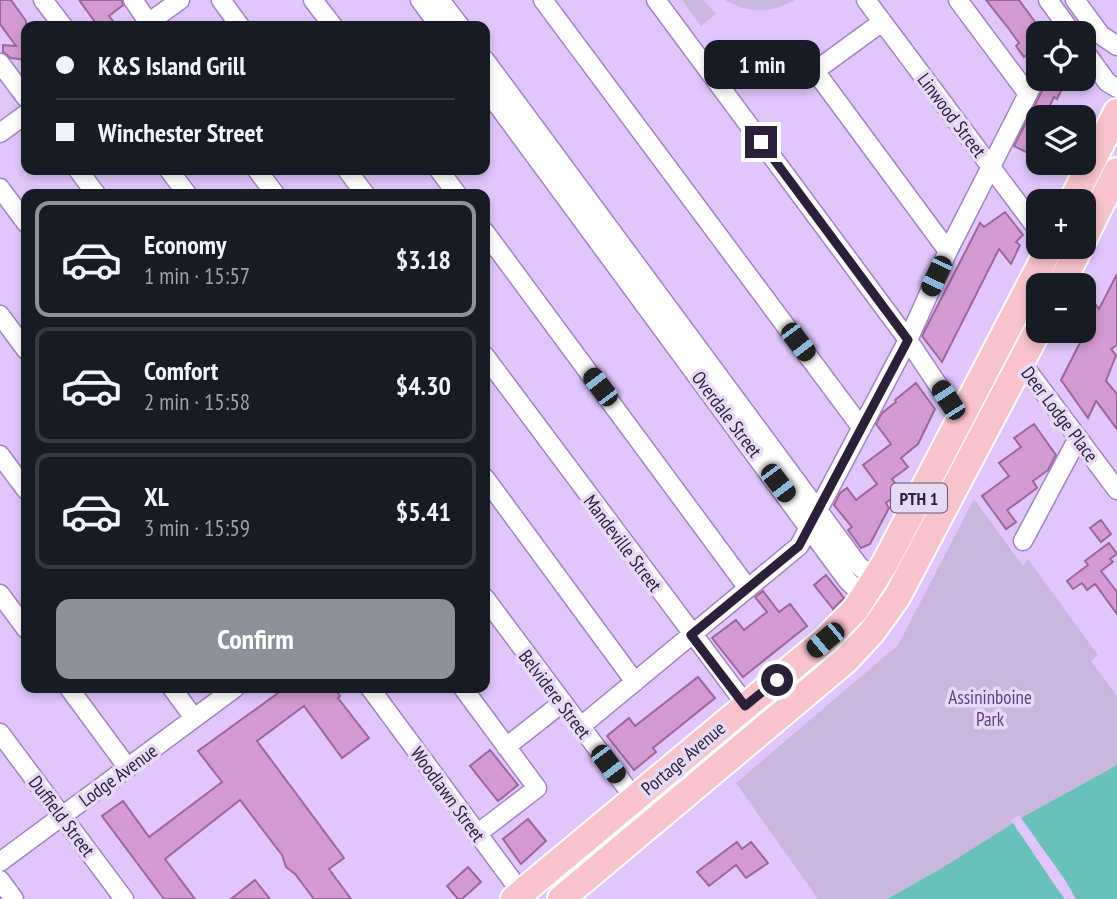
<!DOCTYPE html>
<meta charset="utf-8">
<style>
:root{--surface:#171b24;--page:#20242c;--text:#f1f3f6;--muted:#9ea1a6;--line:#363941;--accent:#8c9099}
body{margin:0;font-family:"PT Sans Narrow",sans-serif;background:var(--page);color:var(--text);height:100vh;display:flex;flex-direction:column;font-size:26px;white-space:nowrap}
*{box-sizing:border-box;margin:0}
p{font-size:23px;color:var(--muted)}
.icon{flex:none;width:38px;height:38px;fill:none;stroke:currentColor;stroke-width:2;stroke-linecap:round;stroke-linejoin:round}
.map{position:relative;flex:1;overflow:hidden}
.panel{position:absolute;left:21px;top:189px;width:469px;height:504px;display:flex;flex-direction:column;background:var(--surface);border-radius:14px;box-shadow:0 4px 10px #0003}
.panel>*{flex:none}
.guide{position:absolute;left:21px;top:21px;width:469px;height:154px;border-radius:14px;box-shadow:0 4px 10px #0003;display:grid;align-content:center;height:154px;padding:0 35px;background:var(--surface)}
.tools{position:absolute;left:1026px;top:21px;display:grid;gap:14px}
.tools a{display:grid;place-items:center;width:70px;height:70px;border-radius:14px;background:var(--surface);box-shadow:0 4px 10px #0003;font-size:35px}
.end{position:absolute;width:32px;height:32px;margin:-16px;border:9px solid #2c1f39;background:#fff;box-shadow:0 0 0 4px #fff}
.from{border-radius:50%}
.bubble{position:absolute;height:49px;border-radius:14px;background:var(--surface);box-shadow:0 4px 10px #0003;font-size:23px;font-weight:800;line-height:49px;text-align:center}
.car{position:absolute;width:21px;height:42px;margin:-21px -10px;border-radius:9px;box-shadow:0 0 5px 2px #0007;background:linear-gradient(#222 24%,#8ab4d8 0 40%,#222 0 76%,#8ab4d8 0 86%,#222 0)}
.guide b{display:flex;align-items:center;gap:24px;height:66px;font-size:26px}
.guide b+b{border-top:2px solid var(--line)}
.guide i{width:18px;height:18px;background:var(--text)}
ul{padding:12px 0 0;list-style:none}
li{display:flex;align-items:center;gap:21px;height:116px;margin:0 14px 10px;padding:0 21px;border:4px solid var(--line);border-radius:14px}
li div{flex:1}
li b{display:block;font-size:26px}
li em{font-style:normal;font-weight:800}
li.active{border-color:var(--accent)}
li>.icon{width:63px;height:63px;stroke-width:1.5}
.primary-button{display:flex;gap:14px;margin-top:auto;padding:14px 35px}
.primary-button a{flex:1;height:80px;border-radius:14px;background:var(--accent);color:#fff;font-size:28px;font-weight:800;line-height:80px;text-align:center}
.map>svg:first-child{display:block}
</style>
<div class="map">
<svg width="1117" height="899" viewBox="0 0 1117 899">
<rect width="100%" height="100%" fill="#e1c6fd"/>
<!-- green -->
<path fill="#cab7de" d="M682 0H704L716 14 701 26Z
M725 0H795C769 14 751 14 725 0Z
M974 499 1023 566 1028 559 1098 655 1091 661 1117 696V765L1021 818 942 868 887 899H818L736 783 898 645Z"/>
<!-- water -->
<path fill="#68c2b9" d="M1117 765V899H887L942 868 1021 818Z"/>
<!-- pier -->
<path fill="#e1c6fd" d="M1019 815 1065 880 1076 899H1065L1056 887 1011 820Z"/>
<!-- building -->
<path fill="#d49ad3" stroke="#9d679c" stroke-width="2" d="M0 0H11L26 21V60L11 58 3 52V45L16 46 0 24Z
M79 0H122L123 5 109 16 117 26H98Z
M986 0H1019L1038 26V46L1024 57 1016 46 1019 43 1009 29Z
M1048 79H1067L1057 99 1054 97 1044 117H1038V129L1026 152 1014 146Z
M1005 212 1023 235 1016 242 1020 245 1011 264 999 249 942 362 922 336 980 223 984 227Z
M1117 274V345L1111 349 1116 355 1106 381 1117 394V429L1096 401 1088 418 1061 380 1086 331 1083 328V288L1099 309Z
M916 383 935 409 918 444 901 458 908 467 892 479 899 489 892 493 895 496 886 503 889 508 870 544 861 548 848 530 852 527 834 505 840 493 847 488 856 500 877 484 863 465 891 444 876 424 882 413 896 402 895 400Z
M1034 424 1056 455 1048 470 1033 481 1037 488 1007 510 1016 522 1006 529 982 496 1009 476 999 463 1021 447 1014 438Z
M1101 520 1111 534 1101 542 1090 528Z
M1109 543 1117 554 1110 559 1113 562 1101 571 1117 592V614L1095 584 1087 590 1082 583 1073 589 1067 581 1088 565 1085 561Z
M826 575 844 598 833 609 814 585Z
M763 591 779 612 790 604 807 626 743 677 712 638 736 620 744 630 767 612 755 597Z
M698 677 715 698 653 748 656 752 634 770 607 736 629 718 635 726Z
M285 688H334L340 696 338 698 369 738 342 758 304 706 257 741 344 858 329 869 351 899H314L295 874 286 867 282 855 240 800 165 859 195 899H164L102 816 123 801 149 837 222 782 198 751Z
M490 750 518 785 498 801 470 766Z
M528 819 546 841 521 864 503 839Z
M737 842 742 849 751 842 768 863 746 878 736 865 709 886 697 872Z
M468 867 481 882 462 899H458L447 886Z
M255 880 270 899H231Z"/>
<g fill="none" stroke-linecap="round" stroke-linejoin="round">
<defs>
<path id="minor" d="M43 0 63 26
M133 0 151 26
M221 0 240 26
M313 0 333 26
M420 0 439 26
M440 0 460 26
M543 0 861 427
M656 0 908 340 948 400 963 414 980 438
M866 0 1038 230
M958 0 1028 94
M1048 0 1072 33
M1075 0 1101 35 1117 46
M882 22 815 71 948 251
M144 26 180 0
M1083 49 1107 82 1117 88
M485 60 859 566 897 597
M0 63 26 98
M485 88 847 580 870 603
M0 133 26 114
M78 170 96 194
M169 170 187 194
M257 170 275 194
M347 170 365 194
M439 170 457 194
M0 188 26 223
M485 232 747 587
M0 315 26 350
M1003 338 1117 490
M485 356 764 729
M0 455 26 490
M485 478 635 682
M1023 541 1078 438
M0 594 26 629
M485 598 652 822
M69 688 128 768
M172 688 194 718
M370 688 526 899
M463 688 537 788 477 834
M580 727 799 546 908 340 948 251 1038 74
M0 733 124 899
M506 747 562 703
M0 862 235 688
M0 880 14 899"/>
<path id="highway" d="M1072 201 1117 112
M1083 240 1117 171
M1060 285 1080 247
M514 899 825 640 855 610 885 563 1050 247
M561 899 846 660 872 632 897 597 1038 330"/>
</defs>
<!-- minor casing -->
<use href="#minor" stroke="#a483c4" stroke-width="21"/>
<!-- highway casing -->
<use href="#highway" stroke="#fff" stroke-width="30"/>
<!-- minor -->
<use href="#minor" stroke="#fff" stroke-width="18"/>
<!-- highway -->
<use href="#highway" stroke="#f8c3cc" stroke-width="26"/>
</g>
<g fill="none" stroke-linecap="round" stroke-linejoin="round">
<!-- route -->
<path stroke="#2c1f39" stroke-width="9" d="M761 142 908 340 799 546 691 635 745 706 777 680"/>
</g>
<g text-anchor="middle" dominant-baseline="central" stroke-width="7" stroke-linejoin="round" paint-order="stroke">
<!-- shield labels -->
<rect fill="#e7daf6" stroke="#645772" stroke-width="2" x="891" y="483.5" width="56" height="29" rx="5"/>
<g font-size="18" font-weight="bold" fill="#2c1f39">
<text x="919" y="498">PTH 1</text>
</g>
<!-- street labels -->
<g font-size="19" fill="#2c1f39" stroke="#e7daf6">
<text transform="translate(952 115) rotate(53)">Linwood Street</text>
<text transform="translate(727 414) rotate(53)">Overdale Street</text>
<text transform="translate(1060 414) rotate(53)">Deer Lodge Place</text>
<text transform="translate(623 543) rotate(53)">Mandeville Street</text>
<text transform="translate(555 694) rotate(53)">Belvidere Street</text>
<text transform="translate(683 758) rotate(-40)">Portage Avenue</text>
<text transform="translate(118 775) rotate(-36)">Lodge Avenue</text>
<text transform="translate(448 794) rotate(54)">Woodlawn Street</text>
<text transform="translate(62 816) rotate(53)">Duffield Street</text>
</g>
<!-- park labels -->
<g font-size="19" fill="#633d83" stroke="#e7daf6">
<text x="990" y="697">Assininboine<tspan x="990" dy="22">Park</tspan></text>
</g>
</g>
</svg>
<div class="tools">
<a><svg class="icon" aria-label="locate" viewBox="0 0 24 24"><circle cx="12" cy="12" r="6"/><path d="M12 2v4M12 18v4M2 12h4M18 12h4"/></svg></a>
<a><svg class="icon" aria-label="layers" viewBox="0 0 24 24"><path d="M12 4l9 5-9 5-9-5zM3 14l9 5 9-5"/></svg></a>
<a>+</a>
<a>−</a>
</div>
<i class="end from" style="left:777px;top:680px"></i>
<i class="end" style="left:761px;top:142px"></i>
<div class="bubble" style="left:704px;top:40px;width:116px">1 min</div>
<i class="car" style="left:936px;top:276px;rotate:205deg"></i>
<i class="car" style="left:798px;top:342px;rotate:143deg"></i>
<i class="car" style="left:600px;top:387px;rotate:323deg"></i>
<i class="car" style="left:948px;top:400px;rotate:327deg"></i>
<i class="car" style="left:778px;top:483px;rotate:143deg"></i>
<i class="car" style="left:825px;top:640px;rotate:230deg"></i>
<i class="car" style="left:608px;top:764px;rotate:143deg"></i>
<div class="guide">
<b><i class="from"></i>K&amp;S Island Grill</b>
<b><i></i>Winchester Street</b>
</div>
<section class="panel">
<ul>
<li class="active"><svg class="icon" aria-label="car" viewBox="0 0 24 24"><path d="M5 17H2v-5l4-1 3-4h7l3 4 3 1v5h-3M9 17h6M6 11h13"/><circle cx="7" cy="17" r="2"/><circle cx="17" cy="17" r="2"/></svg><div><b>Economy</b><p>1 min · 15:57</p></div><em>$3.18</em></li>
<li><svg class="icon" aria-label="car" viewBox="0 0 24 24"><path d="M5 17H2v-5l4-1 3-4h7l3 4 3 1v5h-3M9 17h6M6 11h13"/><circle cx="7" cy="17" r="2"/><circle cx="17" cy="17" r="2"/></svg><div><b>Comfort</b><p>2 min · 15:58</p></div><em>$4.30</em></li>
<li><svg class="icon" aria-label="car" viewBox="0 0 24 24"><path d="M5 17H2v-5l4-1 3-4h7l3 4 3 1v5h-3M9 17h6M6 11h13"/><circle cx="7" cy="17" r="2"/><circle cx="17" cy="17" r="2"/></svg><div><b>XL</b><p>3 min · 15:59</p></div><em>$5.41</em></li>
</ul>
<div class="primary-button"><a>Confirm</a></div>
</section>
</div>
